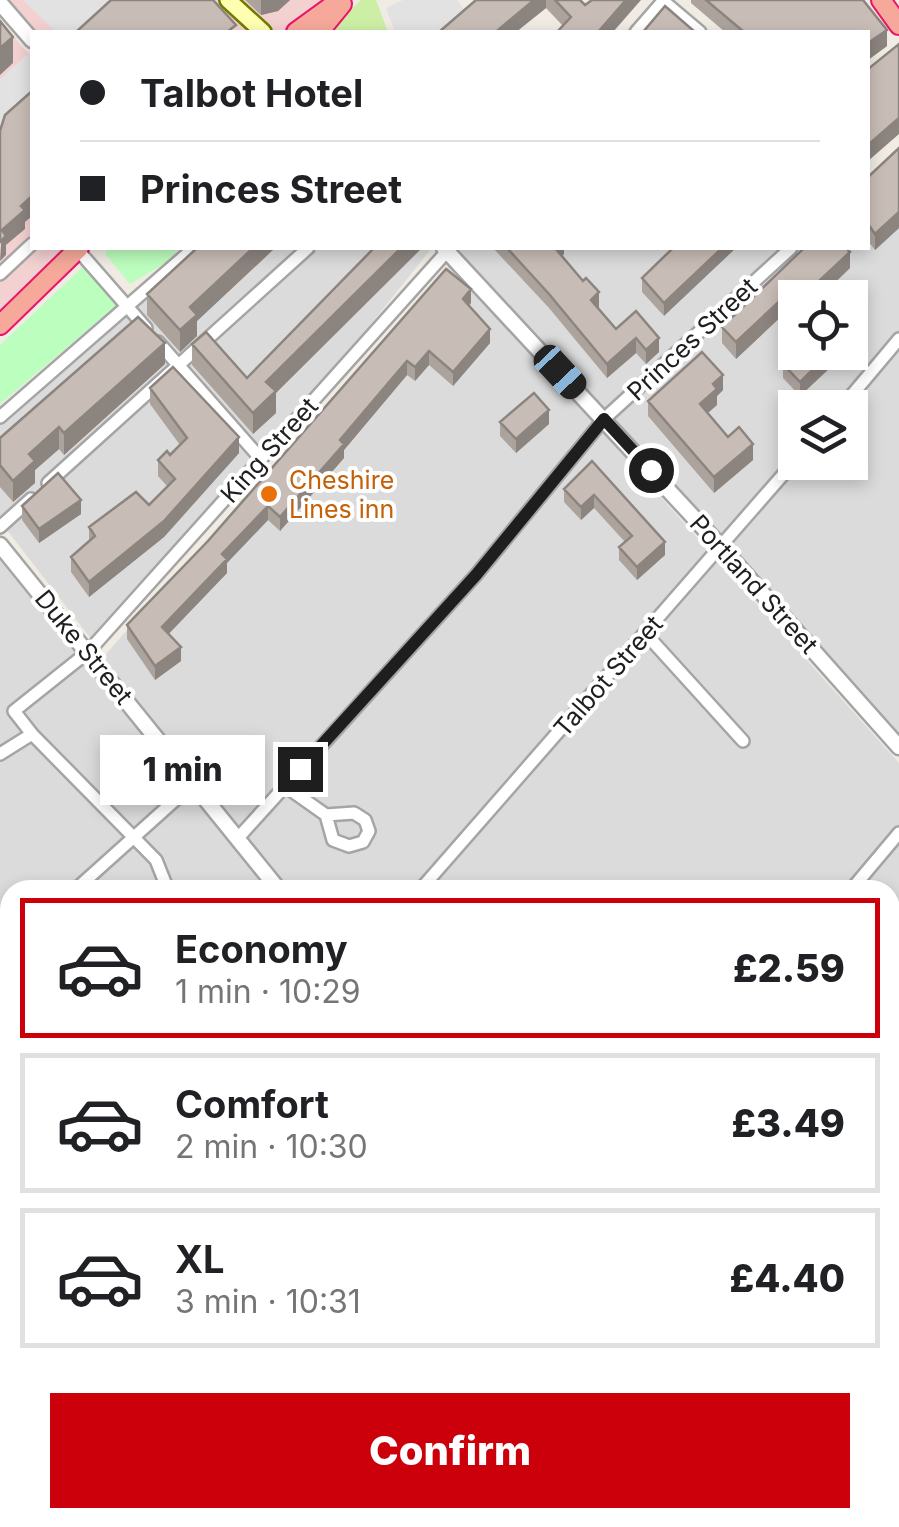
<!DOCTYPE html>
<meta charset="utf-8">
<style>
:root{--surface:#fff;--page:#f2f2f2;--text:#202124;--muted:#757577;--line:#e0e0e0;--accent:#cc000a}
body{margin:0;font-family:Inter,sans-serif;background:var(--page);color:var(--text);height:100vh;display:flex;flex-direction:column;font-size:38px;white-space:nowrap}
*{box-sizing:border-box;margin:0}
p{font-size:32px;color:var(--muted)}
.icon{flex:none;width:55px;height:55px;fill:none;stroke:currentColor;stroke-width:2;stroke-linecap:round;stroke-linejoin:round}
.map{position:relative;flex:1;overflow:hidden}
.sheet{position:absolute;left:0px;top:880px;width:900px;height:648px;display:flex;flex-direction:column;background:var(--surface);border-radius:30px 30px 0 0;box-shadow:0 5px 15px #0003}
.sheet>*{flex:none}
.banner{position:absolute;left:30px;top:30px;width:840px;height:220px;border-radius:0px;box-shadow:0 5px 15px #0003;display:grid;align-content:center;height:220px;padding:0 50px;background:var(--surface)}
.tools{position:absolute;left:778px;top:280px;display:grid;gap:20px}
.tools a{display:grid;place-items:center;width:90px;height:90px;border-radius:0px;background:var(--surface);box-shadow:0 5px 15px #0003;font-size:50px}
.end{position:absolute;width:45px;height:45px;margin:-22px;border:12px solid #1e1e1e;background:#fff;box-shadow:0 0 0 5px #fff}
.from{border-radius:50%}
.bubble{position:absolute;height:70px;border-radius:0px;background:var(--surface);box-shadow:0 5px 15px #0003;font-size:32px;font-weight:800;line-height:70px;text-align:center}
.car{position:absolute;width:30px;height:60px;margin:-30px -15px;border-radius:12px;box-shadow:0 0 8px 2px #0007;background:linear-gradient(#222 24%,#8ab4d8 0 40%,#222 0 76%,#8ab4d8 0 86%,#222 0)}
.banner b{display:flex;align-items:center;gap:35px;height:95px;font-size:38px}
.banner b+b{border-top:2px solid var(--line)}
.banner i{width:25px;height:25px;background:var(--text)}
ul{padding:18px 0 0;list-style:none}
li{display:flex;align-items:center;gap:30px;height:140px;margin:0 20px 15px;padding:0 30px;border:5px solid var(--line);border-radius:0px}
li div{flex:1}
li b{display:block;font-size:38px}
li em{font-style:normal;font-weight:800}
li.current{border-color:var(--accent)}
li>.icon{width:90px;height:90px;stroke-width:1.5}
.button{display:flex;gap:20px;margin-top:auto;padding:20px 50px}
.button a{flex:1;height:115px;border-radius:0px;background:var(--accent);color:#fff;font-size:40px;font-weight:800;line-height:115px;text-align:center}
.map>svg:first-child{display:block}
</style>
<div class="map">
<svg width="899" height="1527" viewBox="0 0 899 1527">
<rect width="100%" height="100%" fill="#f0ebe3"/>
<!-- residential -->
<path fill="#dcdbdb" fill-rule="evenodd" d="M868 210 899 222V747L444 248H868ZM795 298H850V352H795ZM795 408H850V462H795Z
M200 248 431 249 271 449 92 640 0 521V424L130 303Z
M451 263 899 763V1300L890 1310V890H10V1518H687L678 1527H0V552L91 671Z
M899 1376V1527H801L792 1518H890V1385Z"/>
<!-- commercial -->
<path fill="#f3d1d1" d="M8 0H323L288 32H37Z
M0 22 32 57V248H79L0 325Z"/>
<!-- grass -->
<path fill="#cdefa5" d="M361 0H376L388 32H328Z"/>
<!-- park -->
<path fill="#bcfebe" d="M106 248H180L165 263 130 284 106 255Z
M83 267 117 305 0 404V345Z"/>
<!-- parking -->
<path fill="#e2e2e2" d="M23 0H126L89 32H56Z
M403 0H457L469 16 450 32H395L386 8Z
M28 54 32 59V96L0 126V79Z"/>
<g fill="none" stroke-linecap="round" stroke-linejoin="round">
<defs>
<path id="minor" d="M662 0 700 32
M636 32 664 0
M77 249 146 328
M0 274 32 244
M158 342 261 459
M841 408 899 339
M0 417 194 248
M48 483 308 248
M0 527 31 499
M646 634 743 741
M0 754 32 734
M285 786 326 815 354 813 365 820 369 831 363 842 349 846 333 840 326 815
M238 838 476 575 604 419 791 248
M75 890 193 784
M168 890 156 860 32 734 14 711 88 652 450 248
M420 890 795 461
M851 890 899 833
M0 959 10 950
M0 1087 10 1099
M890 1174 899 1184
M890 1298 899 1288
M0 1340 10 1333
M890 1368 899 1359
M56 1518 63 1527
M348 1518 356 1527
M20 1519 22 1518
M258 1527 268 1518
M670 1527 680 1518
M737 1527 746 1518"/>
<path id="tertiary" d="M0 3 32 40
M444 248 722 548 899 747
M0 545 279 890
M780 1518 788 1527"/>
<path id="secondary" d="M228 0 263 32"/>
<path id="trunk" d="M881 0 899 25
M296 32 340 0
M319 32 342 4
M0 325 79 248"/>
</defs>
<!-- minor casing -->
<use href="#minor" stroke="#a5a5a5" stroke-width="16"/>
<!-- tertiary casing -->
<use href="#tertiary" stroke="#a5a5a5" stroke-width="19"/>
<!-- secondary casing -->
<use href="#secondary" stroke="#737a00" stroke-width="20"/>
<!-- trunk casing -->
<use href="#trunk" stroke="#ea1468" stroke-width="22"/>
<!-- minor -->
<use href="#minor" stroke="#fff" stroke-width="11"/>
<!-- tertiary -->
<use href="#tertiary" stroke="#fff" stroke-width="14"/>
<!-- secondary -->
<use href="#secondary" stroke="#ffffb2" stroke-width="15"/>
<!-- trunk -->
<use href="#trunk" stroke="#f6a99b" stroke-width="18"/>
<defs>
<path id="rail" d="M890 1323 899 1313
M705 1527 714 1518"/>
</defs>
<!-- rail casing -->
<use href="#rail" stroke="#6c6c6c" stroke-width="8"/>
<!-- rail -->
<use href="#rail" stroke="#fff" stroke-width="4" stroke-dasharray="11" stroke-linecap="butt"/>
</g>
<!-- wall -->
<path fill="#aca39d" d="M245 0H290L278 11 261 15Z
M476 0H580L613 32 563 26 546 8 516 32H439Z
M691 0H863L887 46 868 60V32H725L691 3Z
M899 148V228L875 250 868 241V177Z
M197 248H275L197 321V336L180 352 147 315V294Z
M493 248H564V254L562 256 599 307 598 308 616 329 659 352 646 364 636 353 607 378 549 308Z
M673 248 664 316 642 292V278Z
M804 248 850 268 822 295V298H795V319L787 311 736 359 722 343V327Z
M471 303 469 306 490 343 453 386 429 365 415 381 407 375 344 450V458L280 531 268 520 227 563V573L168 634 181 661 155 680 127 639V625L208 541Z
M192 344 247 378 276 393V413L253 434 192 365Z
M165 364 64 455 59 449 35 470V483L13 502 0 487V438Z
M783 364 832 366 800 396 783 378Z
M150 388 239 453 164 537 89 597 71 572V557L89 542V527L149 505 167 486 158 476V460L170 455 180 445 150 404Z
M723 390 717 396V405L707 413 728 437 753 460 714 493 648 416V401Z
M500 422 549 424 516 453 500 436Z
M592 461 665 555 637 580 619 560V547L625 542 594 508 581 520 564 502V489Z
M22 506 81 514 39 543 22 520Z"/>
<!-- shaded-wall -->
<path fill="#8c847f" d="M261 0H290L278 11 261 15Z
M534 0H546V8L516 32H498V30Z
M626 0H641L613 32H598Z
M887 30V46L868 60V43Z
M13 37V63L0 75V48Z
M899 118V134L868 161V145Z
M32 196V216L25 222V229L6 245V255L0 261 2 230 21 206Z
M899 212V228L875 250V234Z
M253 248H275L197 321V336L180 352V330L190 307Z
M401 248H422L276 393V413L253 434V413L266 382Z
M555 248H564V254L555 262Z
M722 248H736L664 316V303Z
M850 252V268L822 295V298H806L820 280Z
M471 289V303L463 313V299Z
M599 292V307L591 314V300Z
M787 294V311L736 359V342Z
M490 329V343L453 386V372Z
M636 338V353L607 378V364Z
M659 338V352L646 364V350Z
M165 343V364L64 455V433Z
M429 351V365L415 381V367Z
M832 352V366L800 396V382Z
M407 361V375L344 450V458L280 531V517L340 440Z
M723 375V390L717 396V405L700 420V404L713 384Z
M549 410V424L516 453V439Z
M59 427V449L35 470V483L13 502V481L29 454Z
M239 437V453L164 537 89 597V582Z
M753 444V460L714 493V477Z
M594 495V508L581 520V507Z
M81 500V514L39 543V529Z
M268 506V520L227 563V573L162 641V627L222 554Z
M665 542V555L637 580V567Z
M181 647V661L155 680V666Z"/>
<!-- building -->
<path fill="#c8bdb6" stroke="#8c847f" stroke-width="2.5" d="M111 0H213L236 25 227 32H76Z
M476 0H534L498 30 499 32H439Z
M555 0H580L585 5 592 0H626L598 32H557L571 17Z
M706 0H863L887 30 868 43V32H744Z
M665 6 695 32H643Z
M0 21 13 37 0 48Z
M899 44V118L868 145V69Z
M32 91V196L21 206 25 210 2 230 6 236 0 242V131L5 115Z
M899 148V212L875 234 868 224V177Z
M197 248H253L190 307 197 315 180 330 147 294Z
M374 248H401L266 382 276 391 253 413 192 344 206 332 247 378Z
M507 248H555L583 281 586 278 599 292 591 300 616 329 636 311 659 338 646 350 636 338 607 364 549 294Z
M673 248H722L664 303 642 278Z
M804 248H846L850 252 820 280 822 282 806 298H795V303L787 294 736 342 722 327Z
M446 269 471 289 463 299 490 329 453 372 429 351 415 367 407 361 340 440 344 444 280 517 268 506 222 554 227 559 162 627 181 647 155 666 127 625 208 541Z
M138 317 165 343 64 433 59 427 29 454 35 461 13 481 0 465V438Z
M702 352 723 375 713 384 717 389 700 404 728 437 739 427 753 444 714 477 648 401Z
M795 352H831L800 382 783 364Z
M173 367 239 437 164 521 89 582 71 557 95 536 89 527 136 492 149 505 175 479 158 460 167 451 170 455 187 438 150 388Z
M534 393 549 410 516 439 500 422Z
M592 461 665 542 637 567 619 547 632 536 594 495 581 507 564 489Z
M58 473 81 500 39 529 22 506Z
M753 1518H759L769 1527H744Z
M825 1518H845L854 1527H816Z"/>
<g fill="none" stroke-linecap="round" stroke-linejoin="round">
<!-- route -->
<path stroke="#1e1e1e" stroke-width="12" d="M300 769 476 575 604 419 651 470"/>
</g>
<!-- markers -->
<circle fill="#e8710a" stroke="#fff" stroke-width="4" cx="269" cy="494" r="10"/>
<g text-anchor="middle" dominant-baseline="central" stroke-width="8" stroke-linejoin="round" paint-order="stroke">
<!-- street labels -->
<g font-size="25" fill="#1e1e1e" stroke="#fff">
<text transform="translate(692 339) rotate(-43)">Princes Street</text>
<text transform="translate(269 450) rotate(-48)">King Street</text>
<text transform="translate(754 584) rotate(48)">Portland Street</text>
<text transform="translate(84 647) rotate(51)">Duke Street</text>
<text transform="translate(608 676) rotate(-49)">Talbot Street</text>
</g>
<!-- food labels -->
<g font-size="25" fill="#c56008" stroke="#fff" text-anchor="start">
<text x="289" y="480">Cheshire<tspan x="289" dy="29">Lines inn</tspan></text>
</g>
</g>
</svg>
<div class="tools">
<a><svg class="icon" aria-label="locate" viewBox="0 0 24 24"><circle cx="12" cy="12" r="6"/><path d="M12 2v4M12 18v4M2 12h4M18 12h4"/></svg></a>
<a><svg class="icon" aria-label="layers" viewBox="0 0 24 24"><path d="M12 4l9 5-9 5-9-5zM3 14l9 5 9-5"/></svg></a>
</div>
<i class="end from" style="left:651px;top:470px"></i>
<i class="end" style="left:300px;top:769px"></i>
<div class="bubble" style="left:100px;top:735px;width:165px">1 min</div>
<i class="car" style="left:560px;top:372px;rotate:137deg"></i>
<div class="banner">
<b><i class="from"></i>Talbot Hotel</b>
<b><i></i>Princes Street</b>
</div>
<section class="sheet">
<ul>
<li class="current"><svg class="icon" aria-label="car" viewBox="0 0 24 24"><path d="M5 17H2v-5l4-1 3-4h7l3 4 3 1v5h-3M9 17h6M6 11h13"/><circle cx="7" cy="17" r="2"/><circle cx="17" cy="17" r="2"/></svg><div><b>Economy</b><p>1 min · 10:29</p></div><em>£2.59</em></li>
<li><svg class="icon" aria-label="car" viewBox="0 0 24 24"><path d="M5 17H2v-5l4-1 3-4h7l3 4 3 1v5h-3M9 17h6M6 11h13"/><circle cx="7" cy="17" r="2"/><circle cx="17" cy="17" r="2"/></svg><div><b>Comfort</b><p>2 min · 10:30</p></div><em>£3.49</em></li>
<li><svg class="icon" aria-label="car" viewBox="0 0 24 24"><path d="M5 17H2v-5l4-1 3-4h7l3 4 3 1v5h-3M9 17h6M6 11h13"/><circle cx="7" cy="17" r="2"/><circle cx="17" cy="17" r="2"/></svg><div><b>XL</b><p>3 min · 10:31</p></div><em>£4.40</em></li>
</ul>
<div class="button"><a>Confirm</a></div>
</section>
</div>
